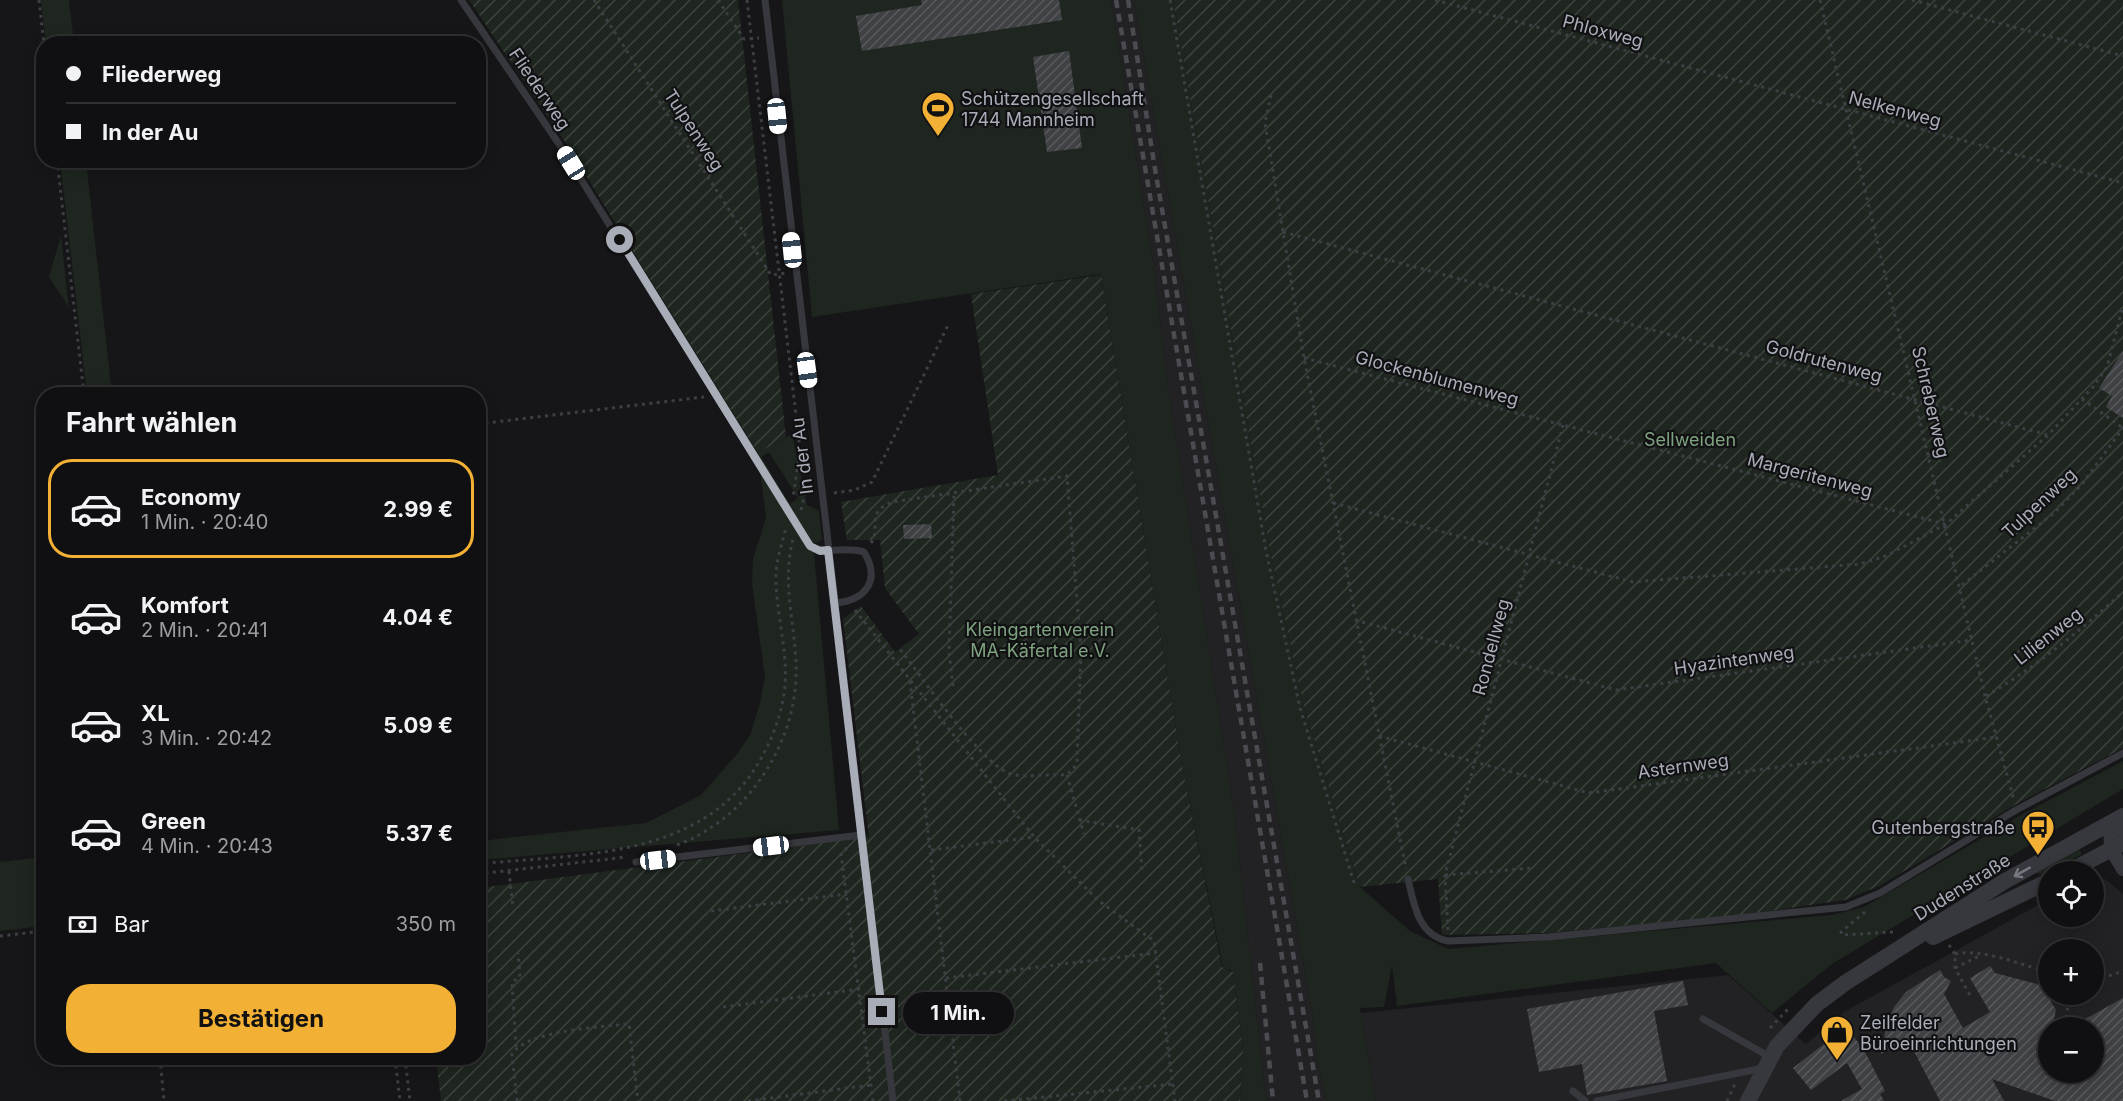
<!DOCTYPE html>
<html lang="de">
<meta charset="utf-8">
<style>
:root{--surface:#101012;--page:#1e1e20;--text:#f1f3f6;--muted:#9c9d9f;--line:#303032;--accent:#f2b134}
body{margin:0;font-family:Inter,sans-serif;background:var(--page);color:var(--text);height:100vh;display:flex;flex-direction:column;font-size:22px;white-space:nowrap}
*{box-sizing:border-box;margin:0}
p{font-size:20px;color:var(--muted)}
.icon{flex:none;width:33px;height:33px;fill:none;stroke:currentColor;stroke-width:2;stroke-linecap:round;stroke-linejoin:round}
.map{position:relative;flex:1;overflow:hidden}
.side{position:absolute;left:36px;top:387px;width:450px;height:678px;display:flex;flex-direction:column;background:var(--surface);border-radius:24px;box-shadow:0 3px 15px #0003,0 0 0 2px var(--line)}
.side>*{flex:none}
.hud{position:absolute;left:36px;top:36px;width:450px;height:132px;border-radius:24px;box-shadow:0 3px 15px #0003,0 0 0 2px var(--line);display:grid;align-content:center;height:132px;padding:0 30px;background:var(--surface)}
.buttons{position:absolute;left:2038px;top:861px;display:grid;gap:12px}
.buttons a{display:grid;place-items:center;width:66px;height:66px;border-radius:50%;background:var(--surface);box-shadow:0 3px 15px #0003,0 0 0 2px var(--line);font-size:30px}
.end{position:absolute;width:27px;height:27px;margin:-14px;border:8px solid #a8adb8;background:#111;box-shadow:0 0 0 3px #111}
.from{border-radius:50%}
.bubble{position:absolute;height:42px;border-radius:21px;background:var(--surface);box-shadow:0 3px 15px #0003,0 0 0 2px var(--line);font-size:20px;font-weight:700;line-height:42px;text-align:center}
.car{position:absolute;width:18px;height:36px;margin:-18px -9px;border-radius:8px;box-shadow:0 0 4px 2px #0007;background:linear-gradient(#fff 24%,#345 0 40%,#fff 0 76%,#345 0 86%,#fff 0)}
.hud b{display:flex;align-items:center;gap:21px;height:57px;font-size:22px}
.hud b+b{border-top:2px solid var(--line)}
.hud i{width:15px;height:15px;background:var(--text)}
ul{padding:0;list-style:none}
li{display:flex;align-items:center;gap:18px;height:99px;margin:0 12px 9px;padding:0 18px;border:3px solid transparent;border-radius:24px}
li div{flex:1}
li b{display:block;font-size:22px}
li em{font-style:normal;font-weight:700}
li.selected{border-color:var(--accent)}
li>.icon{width:54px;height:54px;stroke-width:1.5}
h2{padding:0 30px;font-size:27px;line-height:72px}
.pay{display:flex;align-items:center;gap:15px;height:66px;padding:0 30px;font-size:22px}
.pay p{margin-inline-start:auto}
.cta{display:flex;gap:12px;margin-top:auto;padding:12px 30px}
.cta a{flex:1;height:69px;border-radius:24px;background:var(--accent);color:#111;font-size:24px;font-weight:700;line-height:69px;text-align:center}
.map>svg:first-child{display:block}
</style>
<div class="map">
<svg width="2123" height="1101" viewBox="0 0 2123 1101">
<defs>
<pattern id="garden-furrows" width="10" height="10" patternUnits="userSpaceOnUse" patternTransform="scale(1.5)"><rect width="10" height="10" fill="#1e261f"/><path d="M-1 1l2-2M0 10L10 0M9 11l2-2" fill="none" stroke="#3c433d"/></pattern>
<pattern id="building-hatch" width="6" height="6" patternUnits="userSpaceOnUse" patternTransform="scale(1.5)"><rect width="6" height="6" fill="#404145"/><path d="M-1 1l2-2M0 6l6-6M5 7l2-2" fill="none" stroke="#595a5e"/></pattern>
</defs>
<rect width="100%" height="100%" fill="#161618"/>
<!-- built -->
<path fill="#222225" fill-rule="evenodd" d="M1111 0H1134L1313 1017 1317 1059 1327 1101H1266L1234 811 1167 381 1153 263Z
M2105 879 2123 894V1101H1376L1361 1013 1728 975 1806 1044 1844 1012 2049 899V916H2094V880ZM2049 950H2094V994H2049ZM2049 1028H2094V1072H2049Z"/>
<!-- grass -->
<path fill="#1e261f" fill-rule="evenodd" d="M41 0H69L74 43H46Z
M782 0H1111L1153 263 1167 381 1234 811 1266 1101H1240L1243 1049 1233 971 1223 967 1182 765 1101 274 812 317Z
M1134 0H1173L1270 551 1304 707 1360 887 1410 931 1448 949 1832 915 1864 907 2023 814 2123 761V789L1832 964 1772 1013 1716 963 1397 1006 1392 965 1384 1007 1360 1008 1376 1101H1327L1317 1059 1313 1017Z
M60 161H86L112 394H87Z
M61 236 69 309C64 296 55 289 49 276Z
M792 434 807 505 819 511 822 540 817 543 813 542 839 830 479 860V841L646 823 701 795 737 754 750 735 760 703 765 677 752 584 753 559 766 518 758 453ZM769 452 798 498 790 504 761 457Z
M2079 848 2082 854 2044 876 2034 872Z
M43 857V926L0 931V862Z"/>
<!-- garden -->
<path fill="url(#garden-furrows)" d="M469 0H738L786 437 758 453 565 142Z
M1173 0H2123V748L2020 802 1879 886 1845 900 1742 915 1546 933 1442 935 1438 879 1360 887 1304 707 1270 551Z
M1101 275 1182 765 1222 967 1233 972 1243 1049 1240 1101H441L436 1058H478L479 888 869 837 843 619 861 606 895 652 919 634 885 588 880 540H847L841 502 998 475 971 294Z"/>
<!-- building -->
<path fill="url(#building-hatch)" d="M921 0H1059L1062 20 862 51 856 16 922 5Z
M1069 51 1082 148 1047 152 1033 57Z
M2123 351V418L2106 407 2112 396 2099 388Z
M931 524 932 538 904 539 903 525Z
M1990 966 1995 973 2041 985 2056 1010 2052 1028H2049V1072H2094V1028H2069L2123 998V1101H2055L1992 1079 2004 1101H1940L1908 1040 1881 1054 1887 1022 1894 1007 1906 992 1940 970 1944 977 1951 981 1944 994 1963 1028 1990 1012 1970 978Z
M1683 981 1688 1005 1654 1011 1667 1081 1587 1095 1582 1064 1539 1072 1527 1009Z
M1846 1027 1864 1050 1885 1091 1880 1094 1884 1101H1841L1862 1089 1847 1063 1811 1090 1793 1068Z"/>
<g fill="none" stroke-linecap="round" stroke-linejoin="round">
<!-- path -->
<path stroke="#3d3f44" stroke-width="3" stroke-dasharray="3 4.5" stroke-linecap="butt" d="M39 0 44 44
M594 0 771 275 787 273
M718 0 744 39 759 38
M747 0 800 449 793 498
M1170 0 1266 551 1300 708 1355 886
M1435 0 2123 183
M1820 0 1985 696 2014 800
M1912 0 2123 56
M1271 95 1265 123 1304 358 1406 869
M57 160 84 394
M1283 232 2048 435
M1304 358 1945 524
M2082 399 2123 428
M478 424 704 397
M834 493 855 490 872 482 948 325
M1333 503 1633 582 1860 564 1886 556 1946 524 2048 435 2093 387 2107 367 2123 306
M801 510 809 478
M871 543C882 526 864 514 892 502L1067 476 1081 651 1077 761C1072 777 1062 775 1047 775 1034 775 1018 778 1006 772 975 755 924 680 900 649
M1962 585 2054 513 2083 483 2123 428
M855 610 1034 837 1099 901 1154 941 1175 1101
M1355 620 1616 690 1972 640
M910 681 960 1101
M953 686 949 652 954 494
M1986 696C2036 667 2081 630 2123 592
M1379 736 1589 793 1997 737
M1067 775 1084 834
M1079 820 1139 830 1142 872
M677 845C750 818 800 738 796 662 794 620 782 581 793 539
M847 848 841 854 873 1101
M931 850 1034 837
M478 864C575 854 697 860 756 767 771 743 782 715 785 686 788 648 775 611 776 573 777 558 782 543 786 528
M509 871 513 908
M478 874 627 857
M1445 875 1534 868
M711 911 847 894
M1865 912 1841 932 1842 935 1893 932
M1448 930 1445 875 1563 425
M0 936 44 931
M1949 945 1955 954V968L1972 999
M1955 954C1984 948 2020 965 2049 972
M1955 968 1981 955
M2094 977 2113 975 2123 970
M946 978 1156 953
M723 1007 860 989
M2066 1018 2070 994
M1770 1028 1788 1009
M516 1047 512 982 520 977 518 953
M160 1058 164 1101
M395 1058 400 1101
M405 1058 410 1101
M517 1101 512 1054C528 1030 601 1027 629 1024L638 1101
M748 1101 871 1085
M1004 1101 1173 1084
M1727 1101 1735 1084"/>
<!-- service -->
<path stroke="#37383d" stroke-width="7" d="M461 0 559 144 810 546C827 555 844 546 864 552 881 580 866 600 836 603
M765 0 893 1101
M636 862 861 835
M1408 879C1414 905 1418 935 1448 941L1548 937 1846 907 1880 893 2016 810 2123 753
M1703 1019 1770 1057
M1573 1091 1585 1101
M1597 1101 1764 1068"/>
<!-- minor -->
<path stroke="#37383d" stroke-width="14" d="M2110 823 2111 849 2123 869
M2110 823 2123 831"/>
<!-- tertiary -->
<path stroke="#37383d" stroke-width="16" d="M2068 872 2123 843
M1933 937 2049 881
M1748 1101 1777 1046 1817 1004 1845 983 2005 881 2123 816"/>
<!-- rail -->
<path stroke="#4a4c52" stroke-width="4.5" stroke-dasharray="8 6" stroke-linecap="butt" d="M1116 0 1307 1101
M1128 0 1156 175 1319 1101
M1260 963 1273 1101"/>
</g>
<!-- one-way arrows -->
<defs><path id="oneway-shaft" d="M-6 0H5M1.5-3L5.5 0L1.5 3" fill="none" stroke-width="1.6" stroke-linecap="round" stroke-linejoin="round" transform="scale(1.5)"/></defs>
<use stroke="#757881" href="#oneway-shaft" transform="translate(2022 872) rotate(151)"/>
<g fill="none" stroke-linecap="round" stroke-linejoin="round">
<!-- route -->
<path stroke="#a8adb8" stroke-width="8" d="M620 240 810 546 820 551 828 550 882 1012"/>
</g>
<!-- icons -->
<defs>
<symbol id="stadium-pin" viewBox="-11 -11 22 30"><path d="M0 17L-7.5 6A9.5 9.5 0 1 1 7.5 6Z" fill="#f2b134" stroke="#111113"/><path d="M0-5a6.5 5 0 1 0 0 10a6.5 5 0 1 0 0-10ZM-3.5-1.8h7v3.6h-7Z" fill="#111"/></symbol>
<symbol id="bus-pin" viewBox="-11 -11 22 30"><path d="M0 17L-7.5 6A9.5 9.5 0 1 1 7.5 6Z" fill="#f2b134" stroke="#111113"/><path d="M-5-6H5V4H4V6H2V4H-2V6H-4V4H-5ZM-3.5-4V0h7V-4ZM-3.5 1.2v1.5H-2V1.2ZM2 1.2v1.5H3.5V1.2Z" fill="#111"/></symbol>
<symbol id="shop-pin" viewBox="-11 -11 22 30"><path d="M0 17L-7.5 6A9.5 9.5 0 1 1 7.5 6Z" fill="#f2b134" stroke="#111113"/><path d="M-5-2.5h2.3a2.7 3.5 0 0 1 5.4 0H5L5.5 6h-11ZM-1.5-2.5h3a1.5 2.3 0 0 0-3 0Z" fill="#111"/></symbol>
</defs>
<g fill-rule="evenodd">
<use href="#stadium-pin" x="919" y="89" width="38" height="52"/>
<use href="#bus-pin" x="2019" y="808" width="38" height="52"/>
<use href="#shop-pin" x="1818" y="1013" width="38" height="52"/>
</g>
<g text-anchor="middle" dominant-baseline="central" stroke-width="4.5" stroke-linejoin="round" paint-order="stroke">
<!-- street labels -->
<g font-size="18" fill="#a8adb8" stroke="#111113">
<text transform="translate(1603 31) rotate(15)">Phloxweg</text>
<text transform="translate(540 89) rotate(56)">Fliederweg</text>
<text transform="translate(1895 109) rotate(15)">Nelkenweg</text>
<text transform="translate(694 130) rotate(57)">Tulpenweg</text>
<text transform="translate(1824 361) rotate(15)">Goldrutenweg</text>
<text transform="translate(1437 378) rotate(15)">Glockenblumenweg</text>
<text transform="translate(1931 402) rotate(77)">Schreberweg</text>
<text transform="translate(802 456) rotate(-97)">In der Au</text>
<text transform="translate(1810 475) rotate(15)">Margeritenweg</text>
<text transform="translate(2039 503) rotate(-43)">Tulpenweg</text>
<text transform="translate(2048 636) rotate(-38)">Lilienweg</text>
<text transform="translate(1491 647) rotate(-75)">Rondellweg</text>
<text transform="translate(1734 660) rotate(-8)">Hyazintenweg</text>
<text transform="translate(1683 766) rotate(-8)">Asternweg</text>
<text transform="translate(1962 887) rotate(-32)">Dudenstraße</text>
</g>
<!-- poi labels -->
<g font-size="18" fill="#a8adb8" stroke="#111113" text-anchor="start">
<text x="961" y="98">Schützengesellschaft<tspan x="961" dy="21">1744 Mannheim</tspan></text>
<text x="2015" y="827" text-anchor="end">Gutenbergstraße</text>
<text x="1860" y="1022">Zeilfelder<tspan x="1860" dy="21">Büroeinrichtungen</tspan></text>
</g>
<!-- park labels -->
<g font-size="18" fill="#7fa381" stroke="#111113">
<text x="1690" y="439">Sellweiden</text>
<text x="1040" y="629">Kleingartenverein<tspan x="1040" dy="21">MA-Käfertal e.V.</tspan></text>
</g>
</g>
</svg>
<div class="buttons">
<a><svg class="icon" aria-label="locate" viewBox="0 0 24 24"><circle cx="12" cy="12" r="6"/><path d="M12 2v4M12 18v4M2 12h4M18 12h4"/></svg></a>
<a>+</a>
<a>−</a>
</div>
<i class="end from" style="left:620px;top:240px"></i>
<i class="end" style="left:882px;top:1012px"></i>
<div class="bubble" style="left:903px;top:992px;width:111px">1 Min.</div>
<i class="car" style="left:777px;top:116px;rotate:174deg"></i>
<i class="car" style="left:571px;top:163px;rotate:328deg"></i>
<i class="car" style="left:792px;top:250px;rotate:354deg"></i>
<i class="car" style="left:807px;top:370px;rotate:172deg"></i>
<i class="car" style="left:771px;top:846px;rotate:263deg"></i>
<i class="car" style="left:658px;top:860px;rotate:83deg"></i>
<div class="hud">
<b><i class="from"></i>Fliederweg</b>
<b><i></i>In der Au</b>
</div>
<section class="side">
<h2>Fahrt wählen</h2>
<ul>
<li class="selected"><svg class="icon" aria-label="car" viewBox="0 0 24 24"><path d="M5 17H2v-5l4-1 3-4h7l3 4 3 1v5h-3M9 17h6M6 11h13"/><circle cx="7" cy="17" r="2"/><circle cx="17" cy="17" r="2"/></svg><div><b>Economy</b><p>1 Min. · 20:40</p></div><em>2.99 €</em></li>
<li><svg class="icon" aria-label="car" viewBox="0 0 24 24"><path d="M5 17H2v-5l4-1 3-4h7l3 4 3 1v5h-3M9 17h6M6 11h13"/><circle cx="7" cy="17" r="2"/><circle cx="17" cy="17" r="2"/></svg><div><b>Komfort</b><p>2 Min. · 20:41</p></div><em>4.04 €</em></li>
<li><svg class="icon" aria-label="car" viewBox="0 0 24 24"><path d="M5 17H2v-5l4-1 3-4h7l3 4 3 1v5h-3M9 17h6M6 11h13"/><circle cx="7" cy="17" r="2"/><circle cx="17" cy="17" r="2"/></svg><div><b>XL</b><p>3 Min. · 20:42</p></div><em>5.09 €</em></li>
<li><svg class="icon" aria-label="car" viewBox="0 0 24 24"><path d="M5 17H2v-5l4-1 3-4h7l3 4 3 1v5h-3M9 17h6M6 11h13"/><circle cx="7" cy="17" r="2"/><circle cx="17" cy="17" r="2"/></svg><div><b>Green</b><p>4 Min. · 20:43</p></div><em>5.37 €</em></li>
</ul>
<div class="pay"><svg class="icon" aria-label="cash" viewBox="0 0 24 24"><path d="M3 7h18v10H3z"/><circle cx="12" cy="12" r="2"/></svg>Bar<p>350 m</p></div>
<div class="cta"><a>Bestätigen</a></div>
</section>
</div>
